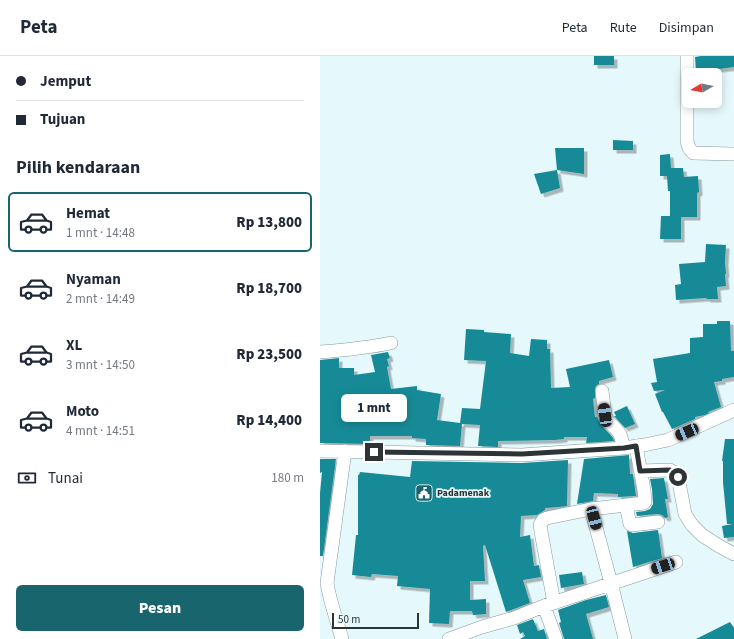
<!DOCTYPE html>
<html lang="id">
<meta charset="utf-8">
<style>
:root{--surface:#fff;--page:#f2f2f3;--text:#1f2937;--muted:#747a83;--line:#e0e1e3;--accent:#19656e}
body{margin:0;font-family:"Source Sans 3",sans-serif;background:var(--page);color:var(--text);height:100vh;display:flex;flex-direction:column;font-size:15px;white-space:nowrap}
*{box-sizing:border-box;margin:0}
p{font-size:13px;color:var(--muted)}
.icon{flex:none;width:22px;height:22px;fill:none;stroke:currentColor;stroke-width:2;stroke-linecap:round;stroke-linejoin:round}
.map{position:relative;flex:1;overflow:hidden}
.sheet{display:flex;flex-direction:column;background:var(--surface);width:320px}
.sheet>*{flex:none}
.hud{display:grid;align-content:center;height:88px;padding:0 16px;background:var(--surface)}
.needle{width:26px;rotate:261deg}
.fabs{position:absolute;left:362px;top:12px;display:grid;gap:8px}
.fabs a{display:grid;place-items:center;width:40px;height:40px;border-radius:6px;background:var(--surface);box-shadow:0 2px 10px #0003;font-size:20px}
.scale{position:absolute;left:12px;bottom:10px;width:87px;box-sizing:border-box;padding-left:4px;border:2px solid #2c3435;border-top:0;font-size:11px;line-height:14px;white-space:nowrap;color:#2c3435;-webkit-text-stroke:3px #e5f8fb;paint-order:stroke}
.end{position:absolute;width:18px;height:18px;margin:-9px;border:5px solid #2c3435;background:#fff;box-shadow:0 0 0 2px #fff}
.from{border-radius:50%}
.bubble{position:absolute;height:28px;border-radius:6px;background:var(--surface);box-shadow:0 2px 10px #0003;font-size:13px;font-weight:800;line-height:28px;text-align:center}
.car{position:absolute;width:12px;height:24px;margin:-12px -6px;border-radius:5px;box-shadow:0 0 3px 1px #0007;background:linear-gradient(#222 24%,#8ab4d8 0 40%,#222 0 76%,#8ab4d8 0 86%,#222 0)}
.hud b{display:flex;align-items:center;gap:14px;height:38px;font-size:15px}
.hud b+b{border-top:1px solid var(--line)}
.hud i{width:10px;height:10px;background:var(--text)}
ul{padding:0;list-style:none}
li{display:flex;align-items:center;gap:12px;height:60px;margin:0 8px 6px;padding:0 8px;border:2px solid transparent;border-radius:6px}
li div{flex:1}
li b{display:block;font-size:15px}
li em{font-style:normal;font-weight:800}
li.on{border-color:var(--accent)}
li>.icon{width:36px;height:36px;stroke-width:1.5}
h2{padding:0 16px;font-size:18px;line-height:48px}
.pay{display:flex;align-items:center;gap:10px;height:44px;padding:0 16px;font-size:15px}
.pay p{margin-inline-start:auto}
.primary-button{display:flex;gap:8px;margin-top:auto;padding:8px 16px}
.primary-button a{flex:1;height:46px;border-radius:6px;background:var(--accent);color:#fff;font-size:16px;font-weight:800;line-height:46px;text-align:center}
header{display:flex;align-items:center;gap:24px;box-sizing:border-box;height:56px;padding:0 20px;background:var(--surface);border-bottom:1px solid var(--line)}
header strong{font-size:19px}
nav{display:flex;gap:22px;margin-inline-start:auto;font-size:14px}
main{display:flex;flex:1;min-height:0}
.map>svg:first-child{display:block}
</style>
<header>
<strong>Peta</strong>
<nav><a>Peta</a><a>Rute</a><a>Disimpan</a></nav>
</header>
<main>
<section class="sheet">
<div class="hud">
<b><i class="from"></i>Jemput</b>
<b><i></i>Tujuan</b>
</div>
<h2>Pilih kendaraan</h2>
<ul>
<li class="on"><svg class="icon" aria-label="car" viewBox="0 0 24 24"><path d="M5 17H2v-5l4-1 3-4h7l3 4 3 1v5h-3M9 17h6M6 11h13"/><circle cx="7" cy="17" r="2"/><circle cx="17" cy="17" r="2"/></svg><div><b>Hemat</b><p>1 mnt · 14:48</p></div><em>Rp 13,800</em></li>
<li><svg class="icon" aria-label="car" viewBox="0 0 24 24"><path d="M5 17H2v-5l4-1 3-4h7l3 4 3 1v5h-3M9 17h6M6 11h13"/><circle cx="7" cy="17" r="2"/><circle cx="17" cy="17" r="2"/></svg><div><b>Nyaman</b><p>2 mnt · 14:49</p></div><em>Rp 18,700</em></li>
<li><svg class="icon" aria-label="car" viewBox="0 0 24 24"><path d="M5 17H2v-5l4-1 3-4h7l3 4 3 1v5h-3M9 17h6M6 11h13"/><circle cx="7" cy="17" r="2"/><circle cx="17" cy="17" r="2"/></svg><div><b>XL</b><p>3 mnt · 14:50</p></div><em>Rp 23,500</em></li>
<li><svg class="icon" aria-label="car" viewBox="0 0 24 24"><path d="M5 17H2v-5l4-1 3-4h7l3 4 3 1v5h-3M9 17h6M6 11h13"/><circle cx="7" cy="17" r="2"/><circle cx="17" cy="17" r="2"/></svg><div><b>Moto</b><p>4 mnt · 14:51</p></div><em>Rp 14,400</em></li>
</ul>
<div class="pay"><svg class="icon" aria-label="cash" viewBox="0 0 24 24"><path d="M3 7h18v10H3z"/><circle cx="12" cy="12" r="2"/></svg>Tunai<p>180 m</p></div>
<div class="primary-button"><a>Pesan</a></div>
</section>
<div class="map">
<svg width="414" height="583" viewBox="0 0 414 583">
<defs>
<filter id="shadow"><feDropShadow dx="3.5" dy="3.5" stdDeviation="0" flood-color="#0004"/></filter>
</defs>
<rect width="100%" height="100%" fill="#e5f8fb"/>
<!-- building -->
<path fill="#158b97" filter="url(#shadow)" d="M274 0H294V9H274Z
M381 0H414V11L376 16 375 1Z
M293 84 313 85V94H293Z
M235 92H264V118L237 114Z
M350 98 351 112H363L364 121 378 120 379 136 377 137V161H361V183H340L341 160H350V135H348L347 120H340V99Z
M237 114 240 132 221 138 214 118Z
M386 188 406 189 405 206 406 218H405L406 230 397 231 398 243H387L386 242 356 244 355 229 361 228 359 208 385 206Z
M397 265H410L411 295H414V321L402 323V325L394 326 401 351 388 356 389 357 385 359 375 361V363L352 373 343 356H342L335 338 345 334 334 335 331 327 337 326 333 303 370 297V282L383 281V268H397Z
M146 273 164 274V276L191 278 190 297 209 300 211 283 227 284V293H230L231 332 250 331 246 313 289 304 293 321 279 325V328L277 329 275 332V342L273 343 275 361H277L281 369 290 378 293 382 294 385 266 387 267 381H244V383L234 384 178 385V391L158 390 160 369 142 368 140 390 106 389V383L92 382V380H50V388L0 387V304L19 302V312H34V319L55 316 51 299 68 296 70 302 67 303 69 310 67 311 71 333 97 330V334L121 338 117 364 140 367 142 352 160 353 166 305 144 304Z
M307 350 315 368 305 372 294 360H296L294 356Z
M405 383H414V481L404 482 402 470 413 468H407L403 426V405H402Z
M309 399 310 418H313L316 440 298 441V438L274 437 273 445 257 448 264 403Z
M0 403H16L3 500H0V437L2 416 0 417Z
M248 404 247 450 239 451 225 452V454L217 459 201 460 200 481 210 479 214 510 219 509 221 521 203 524 210 547 186 556 165 489 163 490 165 525H150V544L166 543V558L153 559 152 555H130L129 568 109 567 110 533 77 530 78 520 52 518 51 521 32 519 36 479H38V419H39L40 416 90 421 92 405 202 407Z
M344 422 348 443H345L348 461 345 462 342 459 337 458 317 460 316 456 325 455 330 453 333 448 332 433 330 423Z
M338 474 342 502 313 511 307 475 313 477Z
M262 516 264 528 241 532 239 519Z
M286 539 289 551 266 558 273 583H244L239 567 241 566 238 554 266 544Z
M213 563 218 575 224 573 227 583H200L205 580 203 576 200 578 197 569Z
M410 566 414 572V583H376Z"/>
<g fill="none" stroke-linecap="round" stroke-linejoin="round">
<defs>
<path id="street" d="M367 0V85L369 92 373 97 414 98
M0 296C25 294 47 292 71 287
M282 335 285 359 287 364 296 373 300 378 304 392
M0 395 202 399 304 392 324 389 348 384 414 354
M321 415 350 414 355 417 358 421 365 458 372 469 382 479 399 490 414 498
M306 449 310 468 312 469 338 466
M234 547 222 481 220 469 223 464 227 462 271 453
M224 550 236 583
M22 583C17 565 10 546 7 527L25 395
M129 583 162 571 194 562 224 550 356 506
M305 583 291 527 271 453 324 447 325 446 324 434 316 390"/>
</defs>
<!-- street casing -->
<use href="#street" stroke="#899b9d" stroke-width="14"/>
<!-- street -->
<use href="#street" stroke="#fff" stroke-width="13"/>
</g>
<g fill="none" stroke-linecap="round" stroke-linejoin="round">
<!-- route -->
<path stroke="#2c3435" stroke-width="5" d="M54 396 202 398 304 392 316 390 320 415 350 414 355 417 358 421"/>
</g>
<!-- icons -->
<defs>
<symbol id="civic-square" viewBox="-11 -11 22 22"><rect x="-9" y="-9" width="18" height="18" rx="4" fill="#19656e" stroke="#e5f8fb"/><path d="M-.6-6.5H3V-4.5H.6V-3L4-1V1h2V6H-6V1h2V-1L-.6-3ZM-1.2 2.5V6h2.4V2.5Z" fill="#fff"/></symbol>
</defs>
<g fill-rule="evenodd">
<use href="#civic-square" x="94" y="427" width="20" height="20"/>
</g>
<g text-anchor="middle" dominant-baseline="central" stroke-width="3.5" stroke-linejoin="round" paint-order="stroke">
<!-- poi labels -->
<g font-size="10" font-weight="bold" fill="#2c3435" stroke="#e5f8fb" text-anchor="start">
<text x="117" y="437">Padamenak</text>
</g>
</g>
</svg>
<div class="fabs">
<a><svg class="needle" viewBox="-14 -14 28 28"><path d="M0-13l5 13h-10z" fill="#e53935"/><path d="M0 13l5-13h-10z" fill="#747a83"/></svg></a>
</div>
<div class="scale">50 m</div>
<i class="end from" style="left:358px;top:421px"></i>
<i class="end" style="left:54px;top:396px"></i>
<div class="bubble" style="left:21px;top:338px;width:66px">1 mnt</div>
<i class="car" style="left:285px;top:359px;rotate:352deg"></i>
<i class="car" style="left:367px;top:376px;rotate:247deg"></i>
<i class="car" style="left:274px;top:462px;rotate:165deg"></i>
<i class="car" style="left:343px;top:510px;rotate:252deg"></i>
</div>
</main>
